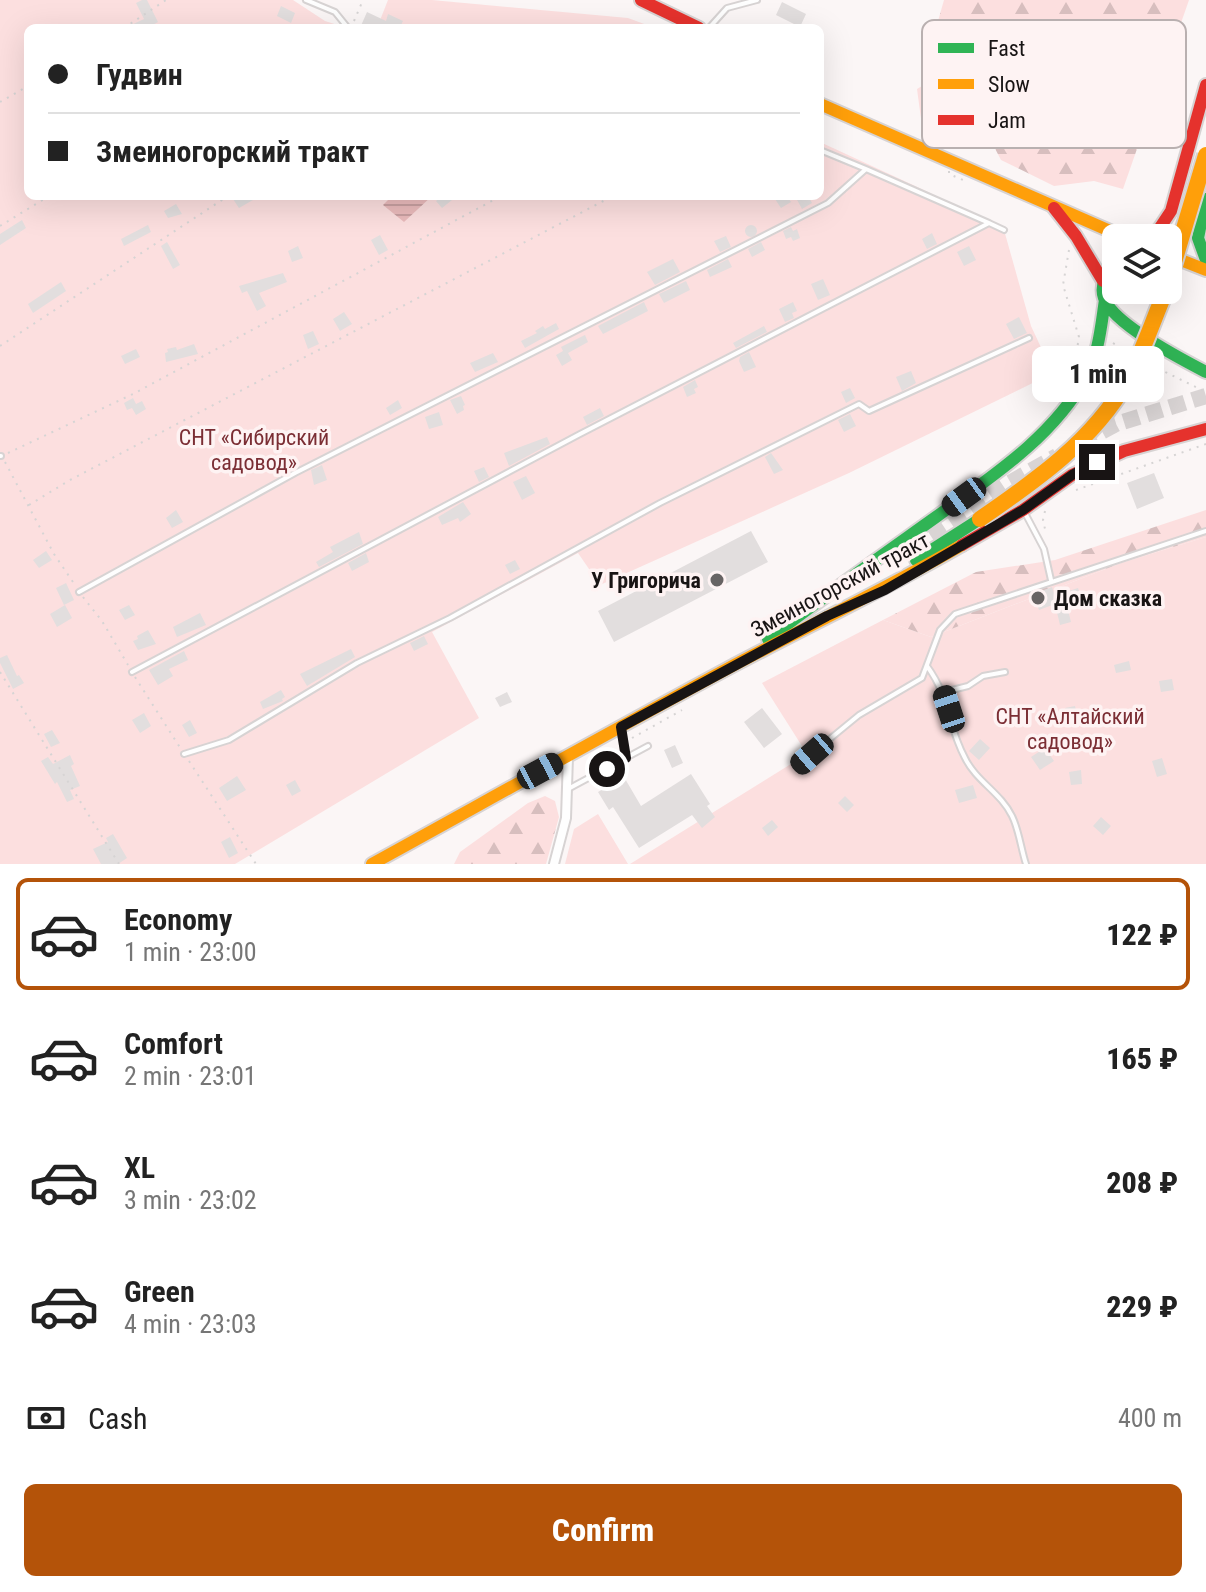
<!DOCTYPE html>
<meta charset="utf-8">
<style>
:root{--surface:#fff;--page:#f2f2f2;--text:#222;--muted:#767676;--line:#e0e0e0;--accent:#b45309}
body{margin:0;font-family:"Roboto Condensed",sans-serif;background:var(--page);color:var(--text);height:100vh;display:flex;flex-direction:column;font-size:30px;white-space:nowrap}
*{box-sizing:border-box;margin:0}
p{font-size:26px;color:var(--muted)}
.icon{flex:none;width:44px;height:44px;fill:none;stroke:currentColor;stroke-width:2;stroke-linecap:round;stroke-linejoin:round}
.map{position:relative;height:864px;overflow:hidden}
.sheet{display:flex;flex-direction:column;background:var(--surface);flex:1}
.sheet>*{flex:none}
.top-card{position:absolute;left:24px;top:24px;width:800px;height:176px;border-radius:12px;box-shadow:0 8px 32px #0002;display:grid;align-content:center;height:176px;padding:0 24px;background:var(--surface)}
.tools{position:absolute;left:1102px;top:224px;display:grid;gap:16px}
.tools a{display:grid;place-items:center;width:80px;height:80px;border-radius:12px;background:var(--surface);box-shadow:0 8px 32px #0002;font-size:40px}
.end{position:absolute;width:36px;height:36px;margin:-18px;border:10px solid #181414;background:#fff;box-shadow:0 0 0 4px #fff}
.from{border-radius:50%}
.bubble{position:absolute;height:56px;border-radius:12px;background:var(--surface);box-shadow:0 8px 32px #0002;font-size:26px;font-weight:800;line-height:56px;text-align:center}
.car{position:absolute;width:24px;height:48px;margin:-24px -12px;border-radius:10px;box-shadow:0 0 6px 2px #0007;background:linear-gradient(#222 24%,#8ab4d8 0 40%,#222 0 76%,#8ab4d8 0 86%,#222 0)}
.top-card b{display:flex;align-items:center;gap:28px;height:76px;font-size:30px}
.top-card b+b{border-top:2px solid var(--line)}
.top-card i{width:20px;height:20px;background:var(--text)}
ul{padding:14px 0 0;list-style:none}
li{display:flex;align-items:center;gap:24px;height:112px;margin:0 16px 12px;padding:0 8px;border:4px solid transparent;border-radius:12px}
li div{flex:1}
li b{display:block;font-size:30px}
li em{font-style:normal;font-weight:800}
li.active{border-color:var(--accent)}
li>.icon{width:72px;height:72px;stroke-width:1.5}
.pay{display:flex;align-items:center;gap:20px;height:88px;padding:0 24px;font-size:30px}
.pay p{margin-inline-start:auto}
.button{display:flex;gap:16px;margin-top:auto;padding:16px 24px}
.button a{flex:1;height:92px;border-radius:12px;background:var(--accent);color:#fff;font-size:32px;font-weight:800;line-height:92px;text-align:center}
.map>svg:first-child{display:block}
</style>
<div class="map">
<svg width="1206" height="864" viewBox="0 0 1206 864">
<defs>
<pattern id="forest-firs" width="22" height="20" patternUnits="userSpaceOnUse" patternTransform="scale(2)"><rect width="22" height="20" fill="#fcdfdf"/><path d="M5 1l3.5 6h-7zM16 11l3.5 6h-7z" fill="#d7bebe"/></pattern>
<pattern id="water-rules" width="6" height="5" patternUnits="userSpaceOnUse" patternTransform="scale(2)"><rect width="6" height="5" fill="#eabbbc"/><path d="M0 2.5h6" fill="none" stroke="#c8a0a1"/></pattern>
</defs>
<rect width="100%" height="100%" fill="#fbf6f6"/>
<!-- green -->
<path fill="#fcdfdf" d="M0 0H293L325 21 347 28H28V196H820V142L926 191 1004 230 1031 326 1053 373 849 473 600 585 578 553 432 632 479 718 235 864H0Z
M388 0H432L628 18 655 28H377Z
M1206 537V864H630L807 754 762 683 883 620 931 637 1121 563Z
M598 814 628 864H565L574 829Z"/>
<!-- forest -->
<path fill="url(#forest-firs)" d="M944 0H1189L1123 189 1094 181 1054 186 1001 160 989 137 922 126 917 89 955 66 963 46 934 35Z
M1206 510V537L1121 563 931 637 883 620 976 572 1055 560Z
M545 796 555 801 559 817 546 864H454L460 852 528 803Z"/>
<!-- water -->
<path fill="url(#water-rules)" d="M392 196H432L404 222 383 205Z"/>
<!-- building -->
<path fill="#e2dede" d="M142 0H147L158 22 147 28H125L144 19 136 3Z
M782 2 806 14 800 27 776 15Z
M281 6 295 13 291 23 277 16Z
M367 12 386 21 388 14 403 21 400 27 402 28H360Z
M238 196H260L239 208 233 199Z
M442 196H457L442 208 436 201Z
M773 196H787L791 202 781 208Z
M795 196H808L812 203 802 209Z
M176 204 182 214 168 218 164 211Z
M22 220 26 228 0 245V234Z
M745 231a6 6 0 1 1 12 0a6 6 0 1 1-12 0Z
M148 225 151 232 124 246 121 239Z
M791 227 793 231 797 229 800 238 793 241 791 237 786 239 783 231Z
M932 233 937 244 927 249 922 239Z
M380 235 388 250 379 255 371 240Z
M726 236 731 247 720 252 714 241Z
M167 242 180 265 173 269 161 246Z
M761 242 765 250 752 257 748 249Z
M298 246 303 258 292 262 288 251Z
M969 246 976 260 964 266 957 252Z
M673 259 680 272 655 285 647 272Z
M728 259 732 267 710 277 707 270Z
M283 273 287 282 259 293 266 306 257 311 247 291 242 293 239 286Z
M823 279 830 295 818 300 811 284Z
M686 281 690 290 664 303 659 294Z
M61 282 66 291 33 313 28 304Z
M644 302 648 311 603 334 598 326Z
M793 302 797 311 792 313 794 318 785 322 779 309Z
M344 312 352 324 340 331 333 319Z
M1019 317 1027 333 1014 339 1006 324Z
M556 323 559 329 525 348 521 341 537 333 535 331 543 326 545 329Z
M764 326 767 332 736 348 733 343Z
M313 331 319 344 308 349 303 335Z
M585 335 588 342 568 353 572 360 562 366 556 355 563 351 561 347Z
M194 344 198 354 166 362 165 353 168 352 167 349 176 347 177 350Z
M136 349 140 357 125 364 121 356Z
M749 352 756 367 744 372 739 361 740 357Z
M493 353 498 362 475 372 470 363Z
M911 371 916 383 902 391 896 377Z
M695 380 698 387 694 389 696 393 687 397 683 387Z
M850 388 855 398 846 403 841 392Z
M461 396 465 405 463 406 464 410 457 414 450 400Z
M133 398 136 404 142 401 146 409 136 415 132 408 127 410 124 403Z
M398 400 402 408 390 415 386 408Z
M600 408 604 416 587 425 583 417Z
M439 412 443 425 429 429 425 417Z
M850 414 856 426 844 432 838 420Z
M547 437 550 444 509 466 504 453Z
M771 453 783 470 774 474 765 457Z
M322 465 327 480 314 485 311 470Z
M484 467 489 477 479 482 474 471Z
M1154 473 1164 498 1137 509 1127 483Z
M526 476 535 493 522 500 513 482Z
M463 502 471 514 460 522 458 518 442 525 438 517Z
M176 510 183 522 172 528 166 518Z
M751 531 768 562 614 642 598 611Z
M359 532 363 544 319 567 316 562 333 552 330 547Z
M46 551 52 560 39 568 33 560Z
M366 553 369 562 352 571 348 563Z
M515 560 520 569 510 574 505 565Z
M66 583 74 600 64 605 56 588Z
M1052 587 1054 593 1062 590 1063 593 1078 588 1082 600 1067 606 1071 622 1060 625 1055 604 1039 610 1033 594Z
M65 605 72 618 57 627 50 614Z
M129 605 135 615 125 620 119 610Z
M200 613 206 625 177 637 173 627Z
M148 630 156 644 138 650 133 641 138 639 137 636Z
M424 636 428 644 414 651 410 643Z
M351 649 355 657 307 686 300 674Z
M184 651 188 660 169 669 173 676 158 685 149 670Z
M7 655 17 676 19 675 24 683 13 689 0 663V658Z
M1129 661 1131 670 1116 673 1114 665Z
M1172 679 1174 690 1161 692 1159 681Z
M281 690 285 697 282 699 283 701 263 709 260 702Z
M507 692 512 702 500 707 495 698Z
M1075 706 1078 719 1068 721 1065 708Z
M762 708 782 734 764 748 744 722Z
M144 713 151 726 140 733 132 720Z
M190 720 197 733 189 737 182 725Z
M52 730 60 743 51 747 44 734Z
M980 739 990 748 979 760 969 751Z
M675 745 683 763 672 768 664 750Z
M1045 748 1054 761 1040 770 1031 757Z
M70 755 74 764 71 766 80 786 70 790 74 799 67 802 57 782 55 784 41 761 48 757 53 764Z
M1162 758 1167 774 1157 777 1152 761Z
M1081 770 1082 784 1071 785 1069 772Z
M691 774 710 804 707 806 715 817 702 828 692 815 639 848 613 807 609 810 598 792 624 777 641 806Z
M237 776 246 790 227 801 219 788Z
M295 780 301 791 292 796 286 785Z
M973 785 977 798 959 803 955 790Z
M845 796 854 805 847 812 838 803Z
M1101 817 1111 826 1103 835 1093 826Z
M772 820 778 827 768 836 762 828Z
M113 834 127 858 118 864H101L93 849 108 842 106 838Z
M230 837 238 853 229 858 221 842Z"/>
<g fill="none" stroke-linecap="round" stroke-linejoin="round">
<!-- highway-tunnel -->
<path stroke="#d9d4d4" stroke-width="16" stroke-dasharray="16 8" stroke-linecap="butt" d="M1081 443 1116 424 1206 396
M910 548 1004 486 1057 456"/>
<defs>
<path id="lane" d="M306 0 335 12 348 28
M709 28 727 8 757 0
M989 223 1004 230
M0 456H1
M1026 515 1044 549 1051 580
M79 592 295 473 828 203 866 169 820 150
M927 666C951 699 947 725 965 758 976 781 1001 793 1012 816 1019 830 1021 849 1026 864
M132 672 580 434 989 223 866 169
M944 692 968 686 983 676 1005 672
M622 733 626 758
M184 754 229 740 357 663 450 618 660 503 859 404 869 411 1029 338
M798 765 859 715 922 678 940 630 955 614 1206 531
M568 789 648 746"/>
<path id="street" d="M554 864 566 818 568 757"/>
<path id="fast" d="M1206 199 1198 238 1206 260
M1116 264C1108 274 1099 284 1104 298 1113 324 1181 359 1206 372
M916 560 980 519
M768 639C823 597 880 557 936 517 991 477 1052 438 1086 377 1099 353 1101 326 1105 300"/>
<path id="slow" d="M820 104 1126 238
M1168 255 1206 270
M372 864C490 799 606 734 725 670 804 628 884 590 962 545"/>
<path id="jam" d="M641 0 699 28
M1054 208 1076 236 1103 281
M1147 238 1159 229 1171 211 1206 85
M962 545 1023 510 1072 475 1124 451 1206 429"/>
</defs>
<!-- lane casing -->
<use href="#lane" stroke="#d7d3d3" stroke-width="8"/>
<!-- street casing -->
<use href="#street" stroke="#d7d3d3" stroke-width="12"/>
<!-- fast casing -->
<use href="#fast" stroke="#d7d3d3" stroke-width="16"/>
<!-- slow casing -->
<use href="#slow" stroke="#d7d3d3" stroke-width="16"/>
<!-- jam casing -->
<use href="#jam" stroke="#d7d3d3" stroke-width="16"/>
<!-- path -->
<path stroke="#d6d4d4" stroke-width="2" stroke-dasharray="2 6" stroke-linecap="butt" d="M354 21 363 0
M124 28 166 0
M0 102 28 86
M949 171V174L963 180
M0 226 49 196
M1069 250 1063 285 1079 337 1074 367
M1113 343 1128 352
M0 346 228 196
M1151 365 1206 392
M8 453 133 394 501 196
M5 462 54 554 75 585
M1076 490 1206 444
M29 505 70 480 613 196
M1045 511 1043 520 1045 529
M83 597 102 621 128 665
M0 672 119 864
M135 677 181 749
M632 738 682 710
M189 761 256 864"/>
<!-- lane -->
<use href="#lane" stroke="#fefefe" stroke-width="4"/>
<!-- street -->
<use href="#street" stroke="#fefefe" stroke-width="8"/>
<!-- fast -->
<use href="#fast" stroke="#30b455" stroke-width="12"/>
<!-- slow -->
<use href="#slow" stroke="#ff9f0a" stroke-width="12"/>
<!-- jam -->
<use href="#jam" stroke="#e5322d" stroke-width="12"/>
<defs>
<path id="slow-bridge" d="M1168 282 1206 155
M980 519C1035 481 1093 441 1127 381 1143 352 1153 320 1166 290"/>
</defs>
<!-- slow-bridge casing -->
<use href="#slow-bridge" stroke="#d7d3d3" stroke-width="20" stroke-linecap="butt"/>
<!-- slow-bridge -->
<use href="#slow-bridge" stroke="#ff9f0a" stroke-width="16"/>
</g>
<g fill="none" stroke-linecap="round" stroke-linejoin="round">
<!-- route -->
<path stroke="#181414" stroke-width="10" d="M607 769 626 758 621 727 827 616 885 590 1023 510 1072 475 1097 462"/>
</g>
<!-- markers -->
<g fill="#676363" stroke="#fef3f3" stroke-width="3">
<circle cx="717" cy="580" r="8"/>
<circle cx="1038" cy="598" r="8"/>
</g>
<g text-anchor="middle" dominant-baseline="central" stroke-width="7" stroke-linejoin="round" paint-order="stroke">
<!-- park labels -->
<g font-size="22" fill="#7b2e34" stroke="#fef3f3">
<text x="254" y="437">СНТ «Сибирский<tspan x="254" dy="25">садовод»</tspan></text>
<text x="1070" y="716">СНТ «Алтайский<tspan x="1070" dy="25">садовод»</tspan></text>
</g>
<!-- poi labels -->
<g font-size="22" font-weight="bold" fill="#181414" stroke="#fef3f3" text-anchor="end">
<text x="701" y="580">У Григорича</text>
<text x="1054" y="598" text-anchor="start">Дом сказка</text>
</g>
<!-- street labels -->
<g font-size="22" fill="#181414" stroke="#fef3f3">
<text transform="translate(840 585) rotate(-28)">Змеиногорский тракт</text>
</g>
</g>
<!-- legend -->
<rect x="922" y="20" width="264" height="128" rx="12" fill="#fef3f3" stroke="#b9b0b0" stroke-width="2"/>
<rect x="938" y="43" width="36" height="10" fill="#30b455"/>
<rect x="938" y="79" width="36" height="10" fill="#ff9f0a"/>
<rect x="938" y="115" width="36" height="10" fill="#e5322d"/>
<g font-size="22" fill="#181414">
<text x="988" y="56">Fast</text>
<text x="988" y="92">Slow</text>
<text x="988" y="128">Jam</text>
</g>
</svg>
<div class="tools">
<a><svg class="icon" aria-label="layers" viewBox="0 0 24 24"><path d="M12 4l9 5-9 5-9-5zM3 14l9 5 9-5"/></svg></a>
</div>
<i class="end from" style="left:607px;top:769px"></i>
<i class="end" style="left:1097px;top:462px"></i>
<div class="bubble" style="left:1032px;top:346px;width:132px">1 min</div>
<i class="car" style="left:964px;top:497px;rotate:234deg"></i>
<i class="car" style="left:949px;top:709px;rotate:342deg"></i>
<i class="car" style="left:812px;top:754px;rotate:229deg"></i>
<i class="car" style="left:540px;top:771px;rotate:62deg"></i>
<div class="top-card">
<b><i class="from"></i>Гудвин</b>
<b><i></i>Змеиногорский тракт</b>
</div>
</div>
<section class="sheet">
<ul>
<li class="active"><svg class="icon" aria-label="car" viewBox="0 0 24 24"><path d="M5 17H2v-5l4-1 3-4h7l3 4 3 1v5h-3M9 17h6M6 11h13"/><circle cx="7" cy="17" r="2"/><circle cx="17" cy="17" r="2"/></svg><div><b>Economy</b><p>1 min · 23:00</p></div><em>122 ₽</em></li>
<li><svg class="icon" aria-label="car" viewBox="0 0 24 24"><path d="M5 17H2v-5l4-1 3-4h7l3 4 3 1v5h-3M9 17h6M6 11h13"/><circle cx="7" cy="17" r="2"/><circle cx="17" cy="17" r="2"/></svg><div><b>Comfort</b><p>2 min · 23:01</p></div><em>165 ₽</em></li>
<li><svg class="icon" aria-label="car" viewBox="0 0 24 24"><path d="M5 17H2v-5l4-1 3-4h7l3 4 3 1v5h-3M9 17h6M6 11h13"/><circle cx="7" cy="17" r="2"/><circle cx="17" cy="17" r="2"/></svg><div><b>XL</b><p>3 min · 23:02</p></div><em>208 ₽</em></li>
<li><svg class="icon" aria-label="car" viewBox="0 0 24 24"><path d="M5 17H2v-5l4-1 3-4h7l3 4 3 1v5h-3M9 17h6M6 11h13"/><circle cx="7" cy="17" r="2"/><circle cx="17" cy="17" r="2"/></svg><div><b>Green</b><p>4 min · 23:03</p></div><em>229 ₽</em></li>
</ul>
<div class="pay"><svg class="icon" aria-label="cash" viewBox="0 0 24 24"><path d="M3 7h18v10H3z"/><circle cx="12" cy="12" r="2"/></svg>Cash<p>400 m</p></div>
<div class="button"><a>Confirm</a></div>
</section>
